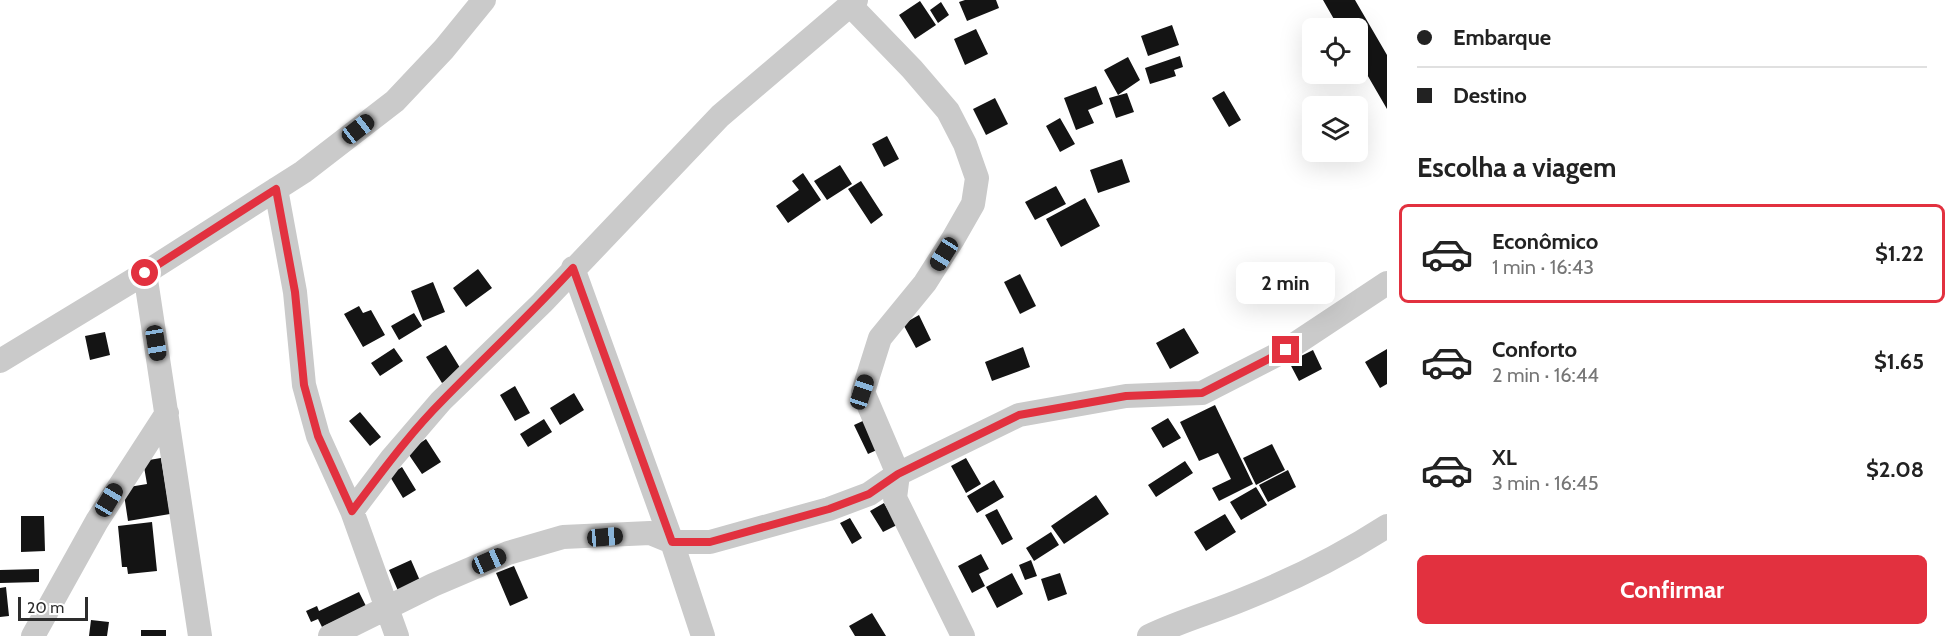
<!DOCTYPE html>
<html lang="pt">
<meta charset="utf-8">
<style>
:root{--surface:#fff;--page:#f2f2f2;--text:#222;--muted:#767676;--line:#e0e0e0;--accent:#e2313f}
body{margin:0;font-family:Cabin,sans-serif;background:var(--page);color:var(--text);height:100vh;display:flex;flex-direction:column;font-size:22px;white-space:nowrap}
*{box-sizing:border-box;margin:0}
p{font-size:20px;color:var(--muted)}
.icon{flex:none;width:33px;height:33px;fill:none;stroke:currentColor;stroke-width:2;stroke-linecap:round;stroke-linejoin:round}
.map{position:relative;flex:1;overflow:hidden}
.side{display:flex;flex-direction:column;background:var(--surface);width:570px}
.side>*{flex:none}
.banner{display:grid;align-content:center;height:132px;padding:0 30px;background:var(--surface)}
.tools{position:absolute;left:1302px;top:18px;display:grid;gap:12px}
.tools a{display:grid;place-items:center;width:66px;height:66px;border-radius:9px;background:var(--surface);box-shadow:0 6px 24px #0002;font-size:30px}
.scale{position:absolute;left:18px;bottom:15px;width:70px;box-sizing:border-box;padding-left:6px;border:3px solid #2d2d2d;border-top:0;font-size:16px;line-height:21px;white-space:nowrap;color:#2d2d2d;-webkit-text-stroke:4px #fff;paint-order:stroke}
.end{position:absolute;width:27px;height:27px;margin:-14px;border:8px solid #e2313f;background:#fff;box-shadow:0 0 0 3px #fff}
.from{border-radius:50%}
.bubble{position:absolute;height:42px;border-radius:9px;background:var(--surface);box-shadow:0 6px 24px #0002;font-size:20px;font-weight:700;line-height:42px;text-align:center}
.car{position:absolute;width:18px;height:36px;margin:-18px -9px;border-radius:8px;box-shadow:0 0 4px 2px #0007;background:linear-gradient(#222 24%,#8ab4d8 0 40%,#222 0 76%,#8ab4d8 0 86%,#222 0)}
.banner b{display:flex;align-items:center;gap:21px;height:57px;font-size:22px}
.banner b+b{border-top:2px solid var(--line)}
.banner i{width:15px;height:15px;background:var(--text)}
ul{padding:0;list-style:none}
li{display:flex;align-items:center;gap:18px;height:99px;margin:0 12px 9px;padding:0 18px;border:3px solid transparent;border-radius:9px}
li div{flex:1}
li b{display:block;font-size:22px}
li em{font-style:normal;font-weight:700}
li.on{border-color:var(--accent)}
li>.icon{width:54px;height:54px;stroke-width:1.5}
h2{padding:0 30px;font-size:27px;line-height:72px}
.button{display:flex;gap:12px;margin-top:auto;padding:12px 30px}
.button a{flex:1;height:69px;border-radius:9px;background:var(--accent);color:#fff;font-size:24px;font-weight:700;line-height:69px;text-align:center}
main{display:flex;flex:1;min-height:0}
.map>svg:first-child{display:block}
</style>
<main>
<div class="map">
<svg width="1387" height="636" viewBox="0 0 1387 636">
<rect width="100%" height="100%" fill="#fff"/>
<!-- building -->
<path fill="#141414" d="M965 0H996L999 8 967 21 959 2Z
M1323 0H1355L1387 55V109L1358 59V28H1339Z
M920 1 936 25 915 39 899 15Z
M941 2 949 15 938 23 930 10Z
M1172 25 1179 45 1148 56 1141 36Z
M976 29 988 54 965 65 954 39Z
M1180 56 1183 67 1174 70 1176 76 1150 84 1145 68Z
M1128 57 1140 80 1118 95 1104 70Z
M1096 86 1103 104 1088 110 1094 123 1076 130 1064 98Z
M1224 91 1241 120 1229 127 1212 98Z
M1127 93 1134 112 1116 118 1109 98Z
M995 98 1008 124 986 135 973 109Z
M1060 118 1075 144 1060 152 1046 126Z
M887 136 899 159 884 167 872 144Z
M1122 159 1130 182 1098 193 1090 170Z
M840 165 852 184 827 200 814 181Z
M803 173 821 200 788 223 776 206 799 190 792 181Z
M861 181 883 215 871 224 848 189Z
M1056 186 1066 204 1035 220 1025 202Z
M1085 198 1100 226 1061 247 1046 219Z
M478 269 492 288 466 307 453 288Z
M1020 274 1036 306 1020 314 1004 282Z
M433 282 445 312 423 321 411 291Z
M359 306 363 313 371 310 385 335 363 347 344 314Z
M414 313 422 326 399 340 391 326Z
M919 315 931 340 916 348 903 324Z
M1184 328 1199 353 1170 369 1156 343Z
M105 332 110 355 90 360 85 336Z
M446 345 462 371 442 383 426 357Z
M1023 347 1030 367 992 381 985 362Z
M394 348 403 361 380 376 371 363Z
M1387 349V384L1380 388 1365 362Z
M1313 350 1322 369 1299 381 1289 362Z
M515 386 530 413 515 421 500 395Z
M574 393 584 410 560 425 550 408Z
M1215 405 1253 484 1219 501 1212 488 1231 479 1218 453 1199 461 1180 422Z
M360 412 381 437 370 446 349 421Z
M1168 418 1181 438 1163 448 1151 428Z
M544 419 552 432 528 447 520 434Z
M865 420 879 449 868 454 854 425Z
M426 439 441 462 422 474 407 452Z
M1272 444 1285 470 1256 485 1243 458Z
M161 458 170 514 128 521 123 488 147 484 143 461Z
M966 458 981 484 966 493 951 466Z
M1185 461 1193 473 1156 497 1148 485Z
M402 467 416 490 403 498 389 475Z
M1288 470 1296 487 1268 502 1259 485Z
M994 480 1004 497 977 513 967 496Z
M1256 487 1267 505 1241 520 1230 502Z
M1096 495 1109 514 1064 544 1051 526Z
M884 503 897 525 883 532 870 511Z
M997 509 1013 539 1002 545 985 515Z
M1225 514 1236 532 1206 551 1194 532Z
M21 516H44L45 551 21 552Z
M850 518 862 538 852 544 840 523Z
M152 522 157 571 128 574 127 567H122L118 526Z
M1051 532 1059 545 1034 561 1026 548Z
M981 554 989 569 979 574 985 586 972 593 958 566Z
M411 560 421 583 399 593 389 570Z
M1031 560 1037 576 1025 580 1019 565Z
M514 566 528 598 510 606 496 573Z
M39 569V582L0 583V570Z
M1012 573 1023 594 997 608 986 587Z
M1060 573 1067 594 1048 601 1041 579Z
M6 587 9 616 0 617V588Z
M359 592 366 606 322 627 318 619 311 622 306 611 317 606 319 611Z
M872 613 886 636H855L849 626Z
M91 620 109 622 107 636H89Z
M141 630H166V636H141Z"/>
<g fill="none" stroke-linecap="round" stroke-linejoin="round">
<!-- minor -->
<path stroke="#cacaca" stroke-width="24" d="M850 5 912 69 948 111 965 144 977 178 973 204 953 239 925 283 880 338 863 392 898 474 895 498 963 636
M276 189 295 292 304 385 318 436 352 511 397 636
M573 268 672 542 703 636
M145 273 200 636
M0 361 145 273 303 172 395 101 444 49 484 0
M352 511 392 458 441 401 542 303 720 116 856 0
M33 636 97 521 167 413
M330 636 433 585 508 553 563 537 650 533 672 542H710L829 509 869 494 898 474 1019 415 1126 396 1202 393 1286 350 1387 283
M1149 636C1180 621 1213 612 1244 599 1294 579 1342 555 1387 526"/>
</g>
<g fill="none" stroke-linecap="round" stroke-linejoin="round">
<!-- route -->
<path stroke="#e2313f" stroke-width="8" d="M145 273 276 189 295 292 304 385 318 436 352 511C381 473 409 434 443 400 486 356 531 314 573 268L672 542H710L829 509 869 494 898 474 1019 415 1126 396 1202 393 1286 350"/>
</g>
</svg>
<div class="tools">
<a><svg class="icon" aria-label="locate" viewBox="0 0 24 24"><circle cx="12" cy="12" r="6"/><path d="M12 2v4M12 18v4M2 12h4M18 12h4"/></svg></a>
<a><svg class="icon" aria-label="layers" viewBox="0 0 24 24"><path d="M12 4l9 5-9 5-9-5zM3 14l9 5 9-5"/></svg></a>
</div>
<div class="scale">20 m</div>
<i class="end from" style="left:145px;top:273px"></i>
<i class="end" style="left:1286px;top:350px"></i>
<div class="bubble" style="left:1236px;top:262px;width:99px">2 min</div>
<i class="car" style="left:358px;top:129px;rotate:52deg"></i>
<i class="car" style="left:944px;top:254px;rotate:212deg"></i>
<i class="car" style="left:156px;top:343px;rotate:171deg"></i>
<i class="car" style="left:862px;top:392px;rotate:18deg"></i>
<i class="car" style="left:109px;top:500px;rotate:31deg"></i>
<i class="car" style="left:605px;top:537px;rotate:85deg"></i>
<i class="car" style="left:489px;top:561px;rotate:66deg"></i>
</div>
<section class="side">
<div class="banner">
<b><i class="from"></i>Embarque</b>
<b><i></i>Destino</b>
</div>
<h2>Escolha a viagem</h2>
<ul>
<li class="on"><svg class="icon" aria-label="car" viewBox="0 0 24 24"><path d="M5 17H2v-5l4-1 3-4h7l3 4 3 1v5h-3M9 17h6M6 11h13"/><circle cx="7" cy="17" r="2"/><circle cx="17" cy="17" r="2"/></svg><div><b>Econômico</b><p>1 min · 16:43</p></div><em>$1.22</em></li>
<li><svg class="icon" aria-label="car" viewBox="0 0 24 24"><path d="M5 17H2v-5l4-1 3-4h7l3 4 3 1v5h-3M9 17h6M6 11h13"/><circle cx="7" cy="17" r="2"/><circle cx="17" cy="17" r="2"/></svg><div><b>Conforto</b><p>2 min · 16:44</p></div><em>$1.65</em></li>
<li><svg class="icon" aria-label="car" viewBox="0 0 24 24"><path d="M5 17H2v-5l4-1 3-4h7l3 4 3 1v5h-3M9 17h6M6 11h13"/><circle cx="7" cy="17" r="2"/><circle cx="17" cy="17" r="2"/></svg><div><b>XL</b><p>3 min · 16:45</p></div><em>$2.08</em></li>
</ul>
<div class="button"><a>Confirmar</a></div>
</section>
</main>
